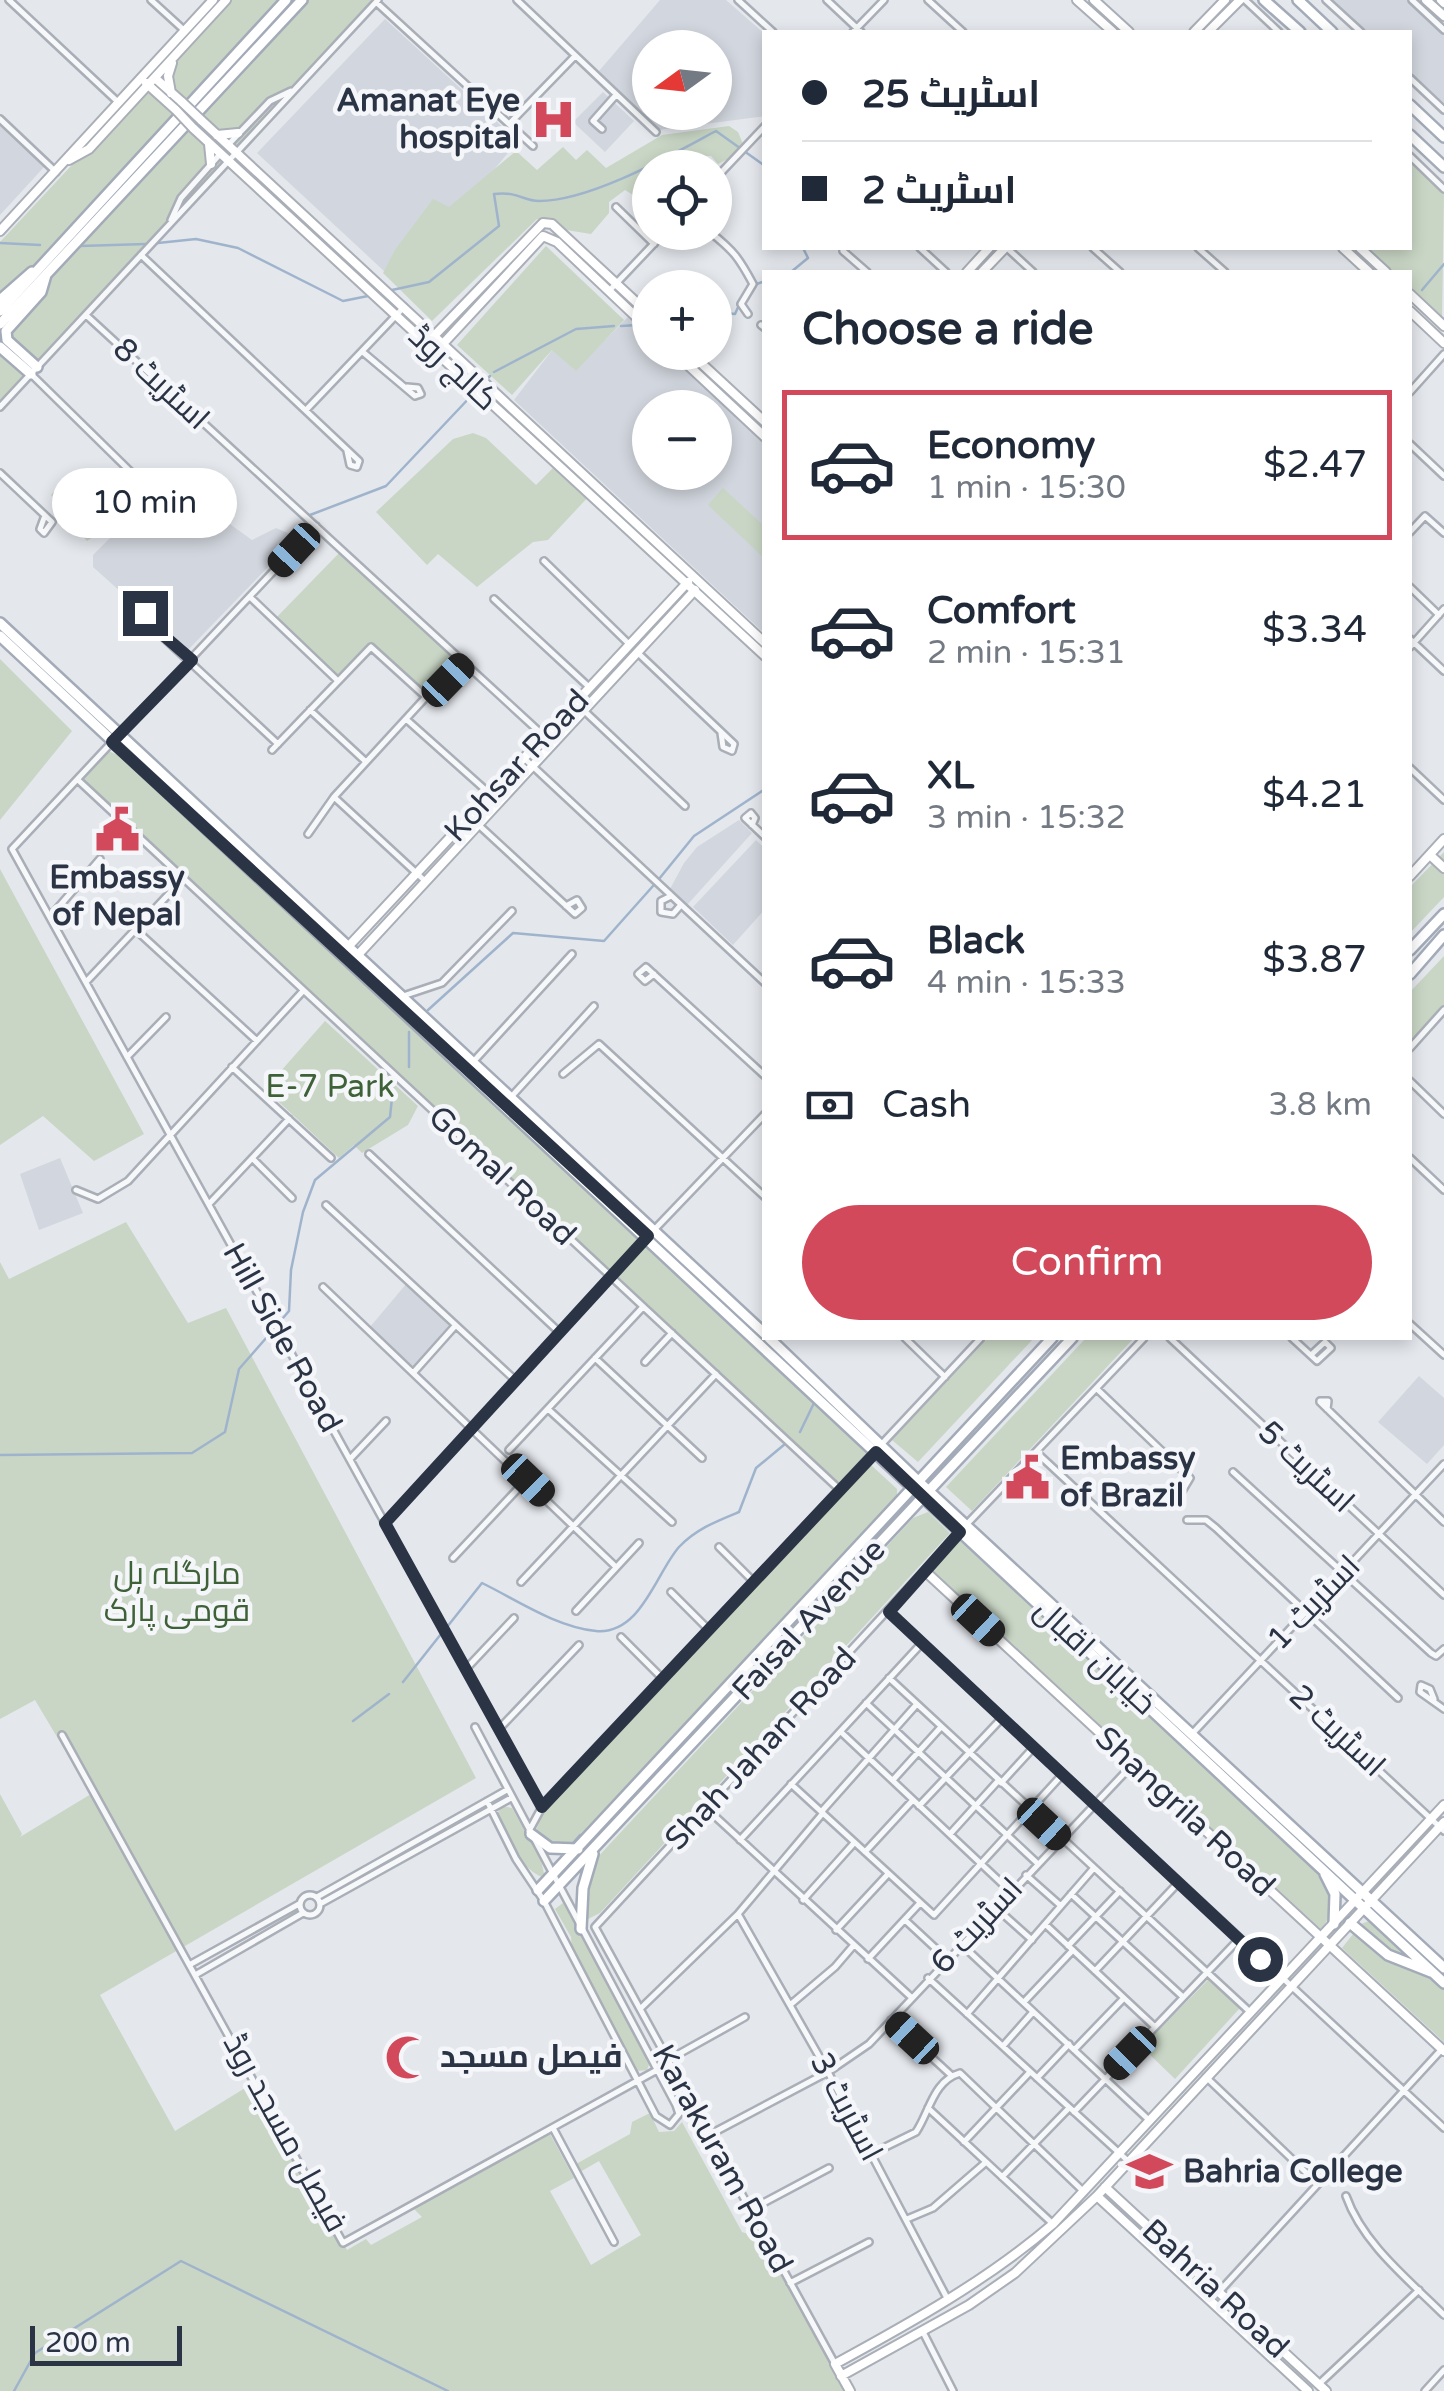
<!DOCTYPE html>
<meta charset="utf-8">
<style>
:root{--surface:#fff;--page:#f2f2f3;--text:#1f2937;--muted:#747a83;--line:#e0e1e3;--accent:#d1495b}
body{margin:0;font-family:"Varela Round",Cairo,sans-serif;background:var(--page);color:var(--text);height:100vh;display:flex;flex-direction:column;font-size:38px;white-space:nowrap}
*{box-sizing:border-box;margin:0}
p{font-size:32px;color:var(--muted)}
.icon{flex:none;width:55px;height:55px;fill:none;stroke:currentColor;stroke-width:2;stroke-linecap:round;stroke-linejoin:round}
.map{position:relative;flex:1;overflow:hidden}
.drawer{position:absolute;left:762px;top:270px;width:650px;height:1070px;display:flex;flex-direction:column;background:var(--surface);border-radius:0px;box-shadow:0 5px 15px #0003}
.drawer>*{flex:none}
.hud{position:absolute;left:762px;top:30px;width:650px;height:220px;border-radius:0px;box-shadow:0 5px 15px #0003;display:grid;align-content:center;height:220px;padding:0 40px;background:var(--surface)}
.needle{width:65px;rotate:255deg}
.buttons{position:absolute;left:632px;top:30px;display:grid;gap:20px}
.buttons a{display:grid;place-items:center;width:100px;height:100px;border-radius:50%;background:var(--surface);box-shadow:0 5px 15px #0003;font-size:50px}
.scale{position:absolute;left:30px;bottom:25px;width:152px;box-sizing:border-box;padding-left:10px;border:5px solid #2b3445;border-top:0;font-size:28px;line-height:35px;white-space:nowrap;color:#2b3445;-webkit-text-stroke:8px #f4f6f9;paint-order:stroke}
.end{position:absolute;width:45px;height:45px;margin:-22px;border:12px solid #2b3445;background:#fff;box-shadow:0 0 0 5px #fff}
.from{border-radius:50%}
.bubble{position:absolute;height:70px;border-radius:35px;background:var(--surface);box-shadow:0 5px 15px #0003;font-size:32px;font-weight:600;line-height:70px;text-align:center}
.car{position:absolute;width:30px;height:60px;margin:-30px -15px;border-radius:12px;box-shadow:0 0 8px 2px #0007;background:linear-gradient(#222 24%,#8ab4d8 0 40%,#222 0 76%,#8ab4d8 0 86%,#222 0)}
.hud b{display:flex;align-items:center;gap:35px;height:95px;font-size:38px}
.hud b+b{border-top:2px solid var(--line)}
.hud i{width:25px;height:25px;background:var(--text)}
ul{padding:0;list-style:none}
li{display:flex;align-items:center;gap:30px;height:150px;margin:0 20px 15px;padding:0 20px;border:5px solid transparent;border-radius:0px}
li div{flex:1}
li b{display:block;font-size:38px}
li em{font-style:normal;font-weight:600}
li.active{border-color:var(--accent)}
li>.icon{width:90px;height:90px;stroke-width:1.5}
h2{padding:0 40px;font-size:45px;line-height:120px}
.pay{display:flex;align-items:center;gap:25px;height:110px;padding:0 40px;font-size:38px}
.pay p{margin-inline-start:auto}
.cta{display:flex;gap:20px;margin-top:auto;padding:20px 40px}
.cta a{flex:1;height:115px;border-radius:60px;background:var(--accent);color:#fff;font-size:40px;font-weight:600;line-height:115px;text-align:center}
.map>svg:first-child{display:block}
</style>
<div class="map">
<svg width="1444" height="2391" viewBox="0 0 1444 2391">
<rect width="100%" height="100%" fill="#e4e7ec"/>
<!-- built -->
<path fill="#d2d6de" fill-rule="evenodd" d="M660 0H726L765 34V116L658 130 599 71ZM650 48H715V112H650Z
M1326 0H1412L1444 30V110L1410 78V32H1361Z
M385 19 518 141 398 284 257 153Z
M603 92 634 121 605 152 573 122Z
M0 125 45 166 0 215Z
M628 317 650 337V352L666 353 765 444V634L514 400 553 349 575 370ZM650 408H715V472H650Z
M169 503 227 522 252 540 276 528 297 537 187 651 93 567V555L109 539Z
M739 820 752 833 687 905 670 889 684 863 697 847Z
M756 840 765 849V909L733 945 693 907Z
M60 1158 83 1213 39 1230 20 1174Z
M407 1283 451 1323 414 1367 370 1327Z
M1419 1376 1444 1398V1445L1427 1464 1378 1422Z"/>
<!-- green -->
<path fill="#c9d6c5" d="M226 0H378L0 401V242Z
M729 126 738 132 743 144 734 156 718 164 711 156H698L676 167 650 168V182L633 195 625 190 609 202V213L591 234 560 229 548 220 537 219 432 321 383 273 395 250 433 199 449 207 516 151 537 170 563 147 576 160 587 150 606 168 662 135Z
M1410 161 1444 192 1442 318 1410 288V272H1393L1367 248H1410Z
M546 246 624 320 576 371 552 350 512 395 457 345Z
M473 433 486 438 536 485 557 464 590 495 548 540 533 542 477 587 438 554 427 565 376 512 453 439Z
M112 475 142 502 87 541 51 495 69 476 91 496Z
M723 488 765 527V559L708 505Z
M342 550 464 664 433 697H426L371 647 338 681 274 620Z
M0 659 72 731 0 820Z
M108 751 118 755 641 1238 610 1271 82 780Z
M1444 852V897L1410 933V887Z
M0 869 144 1134 94 1161 43 1116 0 1145Z
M1444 956V1006L1410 1043V992Z
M325 1021 418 1106 408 1125 362 1153 354 1145 339 1158 265 1089Z
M126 1222 188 1323 226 1308 476 1778 100 1995 175 2131 250 2085 347 2250 366 2239 371 2245 422 2217 414 2209 550 2134 574 2178 550 2191 591 2265 641 2235 599 2161 580 2172 576 2164 630 2134 632 2122 650 2113 659 2132 674 2131 682 2122 742 2232 748 2234 757 2228 846 2391H0V1794L22 1834 20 1837 91 1794 35 1700 0 1719V1262L9 1279Z
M645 1243 870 1450 838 1484 615 1274Z
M988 1338H1034L918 1462 892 1440Z
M1086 1338H1134L972 1511 946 1487Z
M871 1465 897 1489V1496L574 1847 548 1844 534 1835 544 1811Z
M928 1512 950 1533 600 1913 584 1921 595 1860 913 1518Z
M959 1540 1321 1875C1332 1895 1337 1910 1321 1929L932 1570Z
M502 1806 512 1808 541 1860 545 1878C520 1871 509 1836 497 1814Z
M563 1903 650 2062 647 2070 638 2071 632 2065 572 1950 571 1937 555 1909Z
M1369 1921 1444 1989V2042L1342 1948 1361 1924Z
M1209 1979 1240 2008 1175 2079 1142 2047Z"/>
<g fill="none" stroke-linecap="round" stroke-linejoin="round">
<!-- stream -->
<path stroke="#9fb4cc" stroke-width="2.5" d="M0 243 40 245
M158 243 196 239 238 248 343 301 368 296
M80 246 146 244
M791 272 808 258 803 248
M754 285 765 281
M392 290 429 282 499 226 494 194C518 191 523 201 539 201 591 201 671 155 716 131L765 166
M1422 290 1444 264
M715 312 735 314 744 294
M621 326 638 325
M494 372 576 329 614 326
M488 378 490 376
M480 387 481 385
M310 515 386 486 473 394
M659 879 694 836 765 789
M428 1010 513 933 604 941 653 886
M409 1067V1032
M283 1318 289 1311 291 1270 303 1212 315 1180 390 1117 393 1088
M800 1432 814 1403
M0 1455 192 1453 225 1432 239 1369 267 1337
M447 1627 482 1583C517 1600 556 1627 596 1631 641 1635 656 1573 679 1547 696 1529 717 1521 739 1512L756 1468 785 1444
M403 1682 441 1634
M353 1721 389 1694
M565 1844 573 1843 580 1835
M14 2391 35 2353 181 2261 448 2391"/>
<defs>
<path id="street" d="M9 0 119 103
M151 0 185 31
M517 0 656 132
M738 0 773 32
M827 0 861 32
M928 0 963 32
M1245 0 1279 32
M1326 0 1361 32
M1412 0 1444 30
M377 3 533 146
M853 32 884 0
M1410 78 1444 110
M0 119 56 172
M509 124 575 56
M602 129 593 121 616 95
M228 145 270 101 291 91
M1410 156 1444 189
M715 179 765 126
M616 207 654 244
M171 220 181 198 221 153
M710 232C734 251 739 258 753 284L741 304 748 314
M920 248 946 272
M1007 248 1033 272
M1093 248 1120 272
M1198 248 1225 272
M843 251 867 272
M141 255 359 461 357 467 350 465 347 451
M609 291 665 232
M86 315 545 737
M761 325 765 328
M364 353 415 396 421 394 418 388 407 387
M31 374 138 479 136 483 132 481 129 471
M1410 392 1444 354
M0 407 378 0
M306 410 404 307
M1410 444 1444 476
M0 473 52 522 44 533 40 529 44 518
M1410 532 1425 516 1444 533
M544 561 630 645
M1410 587 1439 615
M250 597 338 681
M494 599 589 687
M144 619 143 606 135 603 133 609 278 744
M1410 639 1444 671
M1410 647 1444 609
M638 653 734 744 732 751 723 747 721 733
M433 697 464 664
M577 704 685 806
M310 710 366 762
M406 719 490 794
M120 734 316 526
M113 741 12 849 542 1807
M272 750 371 647 426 697 334 797 308 834
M525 759 765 983
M1410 768 1444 800
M78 780 840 1490
M334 797 425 881
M470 817 575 914 582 908 577 900 566 906
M752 825 755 818 751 813 745 818 765 837
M671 896 661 901V912L673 914 680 906
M50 917 100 859
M136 930 257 1041
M654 974 645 981 638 974 646 967 765 1076
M86 982 182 880
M403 996 442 983 512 911
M1410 1048 1444 1010
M127 1057 166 1017
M473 1062 572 954
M232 1067 331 1158
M563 1074 599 1044 765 1197
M1410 1081 1444 1114
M512 1096 594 1006
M369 1154 558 1331
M1410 1158 1444 1190
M254 1160 292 1198
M76 1190 98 1199 128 1181 303 991
M209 1204 289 1119
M326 1205 514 1379
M654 1230 765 1114
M323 1287 616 1567
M1410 1324 1444 1355
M905 1338 945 1377
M1170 1338 1444 1595
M1292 1338 1317 1361 1331 1348 1325 1342 1311 1355
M595 1358 702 1458
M645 1362 672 1333
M414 1372 455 1326
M1097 1389 1190 1478 1175 1503
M548 1409 672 1522
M1327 1409 1328 1401H1320V1402L1444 1522
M509 1450 643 1307
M1036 1452 1444 1831
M350 1459 386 1421
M1233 1472 1431 1653 1436 1656 1444 1649
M1187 1520H1206L1216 1528 1398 1698
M385 1523 646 1238
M967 1524 1144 1338
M719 1547 754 1582
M453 1558 527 1479
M521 1582 716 1374
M671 1592 708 1629
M576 1611 639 1543
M889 1612 1444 2128
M621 1637 663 1679
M466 1669 514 1618
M889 1678 1250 2012
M1434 1699 1430 1689 1421 1685 1420 1692 1444 1709
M866 1703 1036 1862
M475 1727 676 2105 679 2114 670 2125 656 2116 544 1901 516 1859 487 1801
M499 1729 579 1645
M841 1732 1010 1891
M62 1735 343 2243 657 2070
M1191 1735 1444 1464
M893 1780 941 1727
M1001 1783 1033 1748
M791 1784 934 1915 1061 1776
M919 1806 1002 1718
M706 1808 911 1997
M822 1811 917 1704
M529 1831 542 1807 981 1338
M950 1834 998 1781
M740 1840 922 1643
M865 1852 913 1800
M1026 1875 1061 1906
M1071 1894 1183 1997
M300 1905a10 10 0 1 1 20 0a10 10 0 1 1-20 0Z
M317 1897 505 1791
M803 1900 854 1843
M320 1904 511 1798
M995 1907 1032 1940
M738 1914 828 2072 947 2298
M905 1920 947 1959
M1045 1924 1155 2027
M836 1930 888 1874
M961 1944 1150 2121
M1068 1946 1120 1891
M868 1959 920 1903
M191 1964 299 1904
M1095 1971 1178 1883
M197 1974 303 1913
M928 1978 1128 2161
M1024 2002 1073 1950
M790 2005 835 1967 853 1946
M640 2009 738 1914 823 1813
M967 2014 1093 1869
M891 2020 952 2076
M1003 2046 1033 2012
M1074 2050 1124 1998
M668 2060 745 2017
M1206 2077 1317 2183
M1037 2078 1069 2044
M928 2108 1053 2224
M1074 2112 1239 1939
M553 2128 614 2242
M709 2135 828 2072 869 2044 1133 1764
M964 2142 1030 2072
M871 2154 916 2132C930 2111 933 2081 960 2073L1084 2192
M1002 2177 1069 2108
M1346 2196C1363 2244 1409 2280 1444 2315
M750 2210 829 2168
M907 2219 933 2208 985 2163
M790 2283 869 2242
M1218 2293 1442 2049
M923 2332 953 2391
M835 2364 595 1927 960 1532
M1319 2384 1419 2290
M1425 2391 1444 2370"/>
<path id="secondary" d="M1077 0 1113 32
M1094 0 1129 32
M1426 0 1444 16
M1441 0 1444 3
M1194 32 1225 0
M1208 32 1240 0
M155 78 182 102
M146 83 176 110
M171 93 168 76 172 63
M201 120 765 643
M193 128 765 656
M217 135 238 133
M209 144 211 164
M69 160 89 149 226 0
M0 231 213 0
M1343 248 1369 272
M1360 248 1386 272
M967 272 989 248
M982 272 1005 248
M1410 294 1444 326
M1410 311 1444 343
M433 337 543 223 552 224 650 315
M440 347 543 236 557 242 650 330
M674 352 765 437
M689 352 765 422
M1430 855 1444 868
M1410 876 1444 839
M346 949 688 582
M355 958 695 590
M926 1572 1444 2051
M1105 2187 1326 2391
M1097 2196 1308 2391
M841 2376 969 2305 1015 2273 1097 2196 1444 1822
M850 2391 835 2364C912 2322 986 2281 1053 2224L1444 1805"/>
<path id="primary" d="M1264 0 1300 32
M1298 0 1332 32
M1410 105 1444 137
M1410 135 1444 167
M0 300 32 272
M0 311 286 0
M0 324 302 0
M0 347 31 374
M37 367 7 340 6 331 41 292 46 275
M0 623 765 1334
M0 636 1444 1983
M1410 950 1444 914
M1410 974 1444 935
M769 1338 918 1481 1444 1968
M531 1834 550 1848 578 1849
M1325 1874 1335 1894 1334 1924
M538 1890 1052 1338
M544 1901 1072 1338
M1350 1923 1388 1955 1431 1972
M581 1929 583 1888 593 1854"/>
</defs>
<!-- street casing -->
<use href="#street" stroke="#a9aeb7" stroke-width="10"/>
<!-- secondary casing -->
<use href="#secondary" stroke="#a9aeb7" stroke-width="12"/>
<!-- primary casing -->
<use href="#primary" stroke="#a3abb8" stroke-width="14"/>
<!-- street -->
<use href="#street" stroke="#f7f8fa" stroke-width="5"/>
<!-- secondary -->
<use href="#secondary" stroke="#fff" stroke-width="8"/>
<!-- primary -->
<use href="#primary" stroke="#fff" stroke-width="9"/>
<defs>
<path id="secondary-bridge" d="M182 102 201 120
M176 110 193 128"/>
</defs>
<!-- secondary-bridge casing -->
<use href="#secondary-bridge" stroke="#a9aeb7" stroke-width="12" stroke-linecap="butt"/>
<!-- secondary-bridge -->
<use href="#secondary-bridge" stroke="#fff" stroke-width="8"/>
</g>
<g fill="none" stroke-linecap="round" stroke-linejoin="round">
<!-- route -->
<path stroke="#2b3445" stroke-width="12" d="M145 613 144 606 135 603 133 609 192 660 112 742 648 1236 385 1523 542 1807 876 1452 960 1532 889 1612 1260 1959"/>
</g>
<!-- icons -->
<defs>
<symbol id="hospital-bare" viewBox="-9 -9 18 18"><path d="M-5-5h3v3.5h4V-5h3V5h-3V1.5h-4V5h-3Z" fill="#d1495b" stroke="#f4f6f9" stroke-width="2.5" paint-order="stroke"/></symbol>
<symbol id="civic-bare" viewBox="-9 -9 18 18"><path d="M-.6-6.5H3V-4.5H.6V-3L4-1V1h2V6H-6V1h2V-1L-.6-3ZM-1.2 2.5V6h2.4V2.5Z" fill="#d1495b" stroke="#f4f6f9" stroke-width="2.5" paint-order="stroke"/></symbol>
<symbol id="mosque-bare" viewBox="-9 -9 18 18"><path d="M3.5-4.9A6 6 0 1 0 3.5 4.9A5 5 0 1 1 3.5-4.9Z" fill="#d1495b" stroke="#f4f6f9" stroke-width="2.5" paint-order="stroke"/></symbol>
<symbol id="university-bare" viewBox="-9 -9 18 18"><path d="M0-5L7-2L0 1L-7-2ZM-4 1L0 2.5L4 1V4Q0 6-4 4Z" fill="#d1495b" stroke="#f4f6f9" stroke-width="2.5" paint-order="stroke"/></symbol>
</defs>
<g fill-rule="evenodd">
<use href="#hospital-bare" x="522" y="88" width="63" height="63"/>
<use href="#civic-bare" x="86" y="798" width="63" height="63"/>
<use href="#civic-bare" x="996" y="1446" width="63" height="63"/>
<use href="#mosque-bare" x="376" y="2026" width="63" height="63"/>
<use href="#university-bare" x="1118" y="2140" width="63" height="63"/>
</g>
<g text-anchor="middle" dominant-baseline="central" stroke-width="9" stroke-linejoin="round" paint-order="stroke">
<!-- poi labels -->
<g font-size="32" font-weight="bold" fill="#2b3445" stroke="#f4f6f9" text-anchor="start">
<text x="520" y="101" text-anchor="end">Amanat Eye<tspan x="520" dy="37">hospital</tspan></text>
<text x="117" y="878" text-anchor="middle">Embassy<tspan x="117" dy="37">of Nepal</tspan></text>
<text x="1060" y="1459">Embassy<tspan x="1060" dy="37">of Brazil</tspan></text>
<text x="440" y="2057">فیصل مسجد</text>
<text x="1183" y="2172">Bahria College</text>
</g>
<!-- street labels -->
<g font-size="32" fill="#2b3445" stroke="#f4f6f9">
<text transform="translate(453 368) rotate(43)">کالج روڈ</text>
<text transform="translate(161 384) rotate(43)">اسٹریٹ 8</text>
<text transform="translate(517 766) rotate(-47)">Kohsar Road</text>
<text transform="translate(502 1176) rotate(43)">Gomal Road</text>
<text transform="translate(282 1338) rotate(61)">Hill Side Road</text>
<text transform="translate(1306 1467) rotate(43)">اسٹریٹ 5</text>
<text transform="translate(1314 1603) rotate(-46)">اسٹریٹ 1</text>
<text transform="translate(809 1620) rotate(-47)">Faisal Avenue</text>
<text transform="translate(1095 1657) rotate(43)">خیابان اقبال</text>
<text transform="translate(1337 1731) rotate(43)">اسٹریٹ 2</text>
<text transform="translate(761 1749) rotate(-47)">Shah Jahan Road</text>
<text transform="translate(1185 1812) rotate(43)">Shangrila Road</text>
<text transform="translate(977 1926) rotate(-47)">اسٹریٹ 6</text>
<text transform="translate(846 2107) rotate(62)">اسٹریٹ 3</text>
<text transform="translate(285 2133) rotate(61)">فیصل مسجد روڈ</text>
<text transform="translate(722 2159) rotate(61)">Karakuram Road</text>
<text transform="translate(1215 2289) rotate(43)">Bahria Road</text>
</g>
<!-- park labels -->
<g font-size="32" fill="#3f6138" stroke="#f4f6f9">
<text x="330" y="1087">E-7 Park</text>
<text x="177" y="1574">مارگلہ ہل<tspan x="177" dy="37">قومی پارک</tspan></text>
</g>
</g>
</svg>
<div class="buttons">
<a><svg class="needle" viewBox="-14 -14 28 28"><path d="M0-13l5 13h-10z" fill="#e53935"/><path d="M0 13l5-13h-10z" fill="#747a83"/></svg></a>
<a><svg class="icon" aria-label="locate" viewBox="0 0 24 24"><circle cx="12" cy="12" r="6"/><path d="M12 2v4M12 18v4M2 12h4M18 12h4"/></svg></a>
<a>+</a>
<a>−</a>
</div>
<div class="scale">200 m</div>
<i class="end from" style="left:1260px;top:1959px"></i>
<i class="end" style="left:145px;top:613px"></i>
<div class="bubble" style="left:52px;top:468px;width:185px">10 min</div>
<i class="car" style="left:294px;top:550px;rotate:223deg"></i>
<i class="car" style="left:448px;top:680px;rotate:44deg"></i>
<i class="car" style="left:528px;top:1480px;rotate:134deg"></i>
<i class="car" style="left:978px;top:1620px;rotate:133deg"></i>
<i class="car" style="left:1044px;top:1824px;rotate:133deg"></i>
<i class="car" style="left:912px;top:2038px;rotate:313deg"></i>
<i class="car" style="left:1130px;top:2053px;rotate:224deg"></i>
<div class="hud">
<b><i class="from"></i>اسٹریٹ 25</b>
<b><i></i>اسٹریٹ 2</b>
</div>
<section class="drawer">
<h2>Choose a ride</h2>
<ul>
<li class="active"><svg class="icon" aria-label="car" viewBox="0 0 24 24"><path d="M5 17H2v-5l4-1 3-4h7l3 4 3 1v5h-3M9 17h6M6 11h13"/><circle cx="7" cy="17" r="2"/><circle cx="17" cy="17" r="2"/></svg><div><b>Economy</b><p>1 min · 15:30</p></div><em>$2.47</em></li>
<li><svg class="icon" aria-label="car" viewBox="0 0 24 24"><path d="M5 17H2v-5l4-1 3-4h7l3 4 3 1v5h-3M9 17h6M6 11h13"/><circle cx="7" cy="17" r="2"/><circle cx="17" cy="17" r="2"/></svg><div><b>Comfort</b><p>2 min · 15:31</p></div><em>$3.34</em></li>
<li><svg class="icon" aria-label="car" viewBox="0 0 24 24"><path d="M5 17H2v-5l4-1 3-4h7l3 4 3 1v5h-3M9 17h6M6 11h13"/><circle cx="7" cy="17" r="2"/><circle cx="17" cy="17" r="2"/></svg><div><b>XL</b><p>3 min · 15:32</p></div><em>$4.21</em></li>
<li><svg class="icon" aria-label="car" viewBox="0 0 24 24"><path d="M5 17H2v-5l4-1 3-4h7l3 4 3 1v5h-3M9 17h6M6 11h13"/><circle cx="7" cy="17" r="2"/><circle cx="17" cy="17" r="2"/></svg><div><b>Black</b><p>4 min · 15:33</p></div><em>$3.87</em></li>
</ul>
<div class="pay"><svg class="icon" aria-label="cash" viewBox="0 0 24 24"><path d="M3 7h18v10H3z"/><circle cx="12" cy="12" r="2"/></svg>Cash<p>3.8 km</p></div>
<div class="cta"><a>Confirm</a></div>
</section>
</div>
